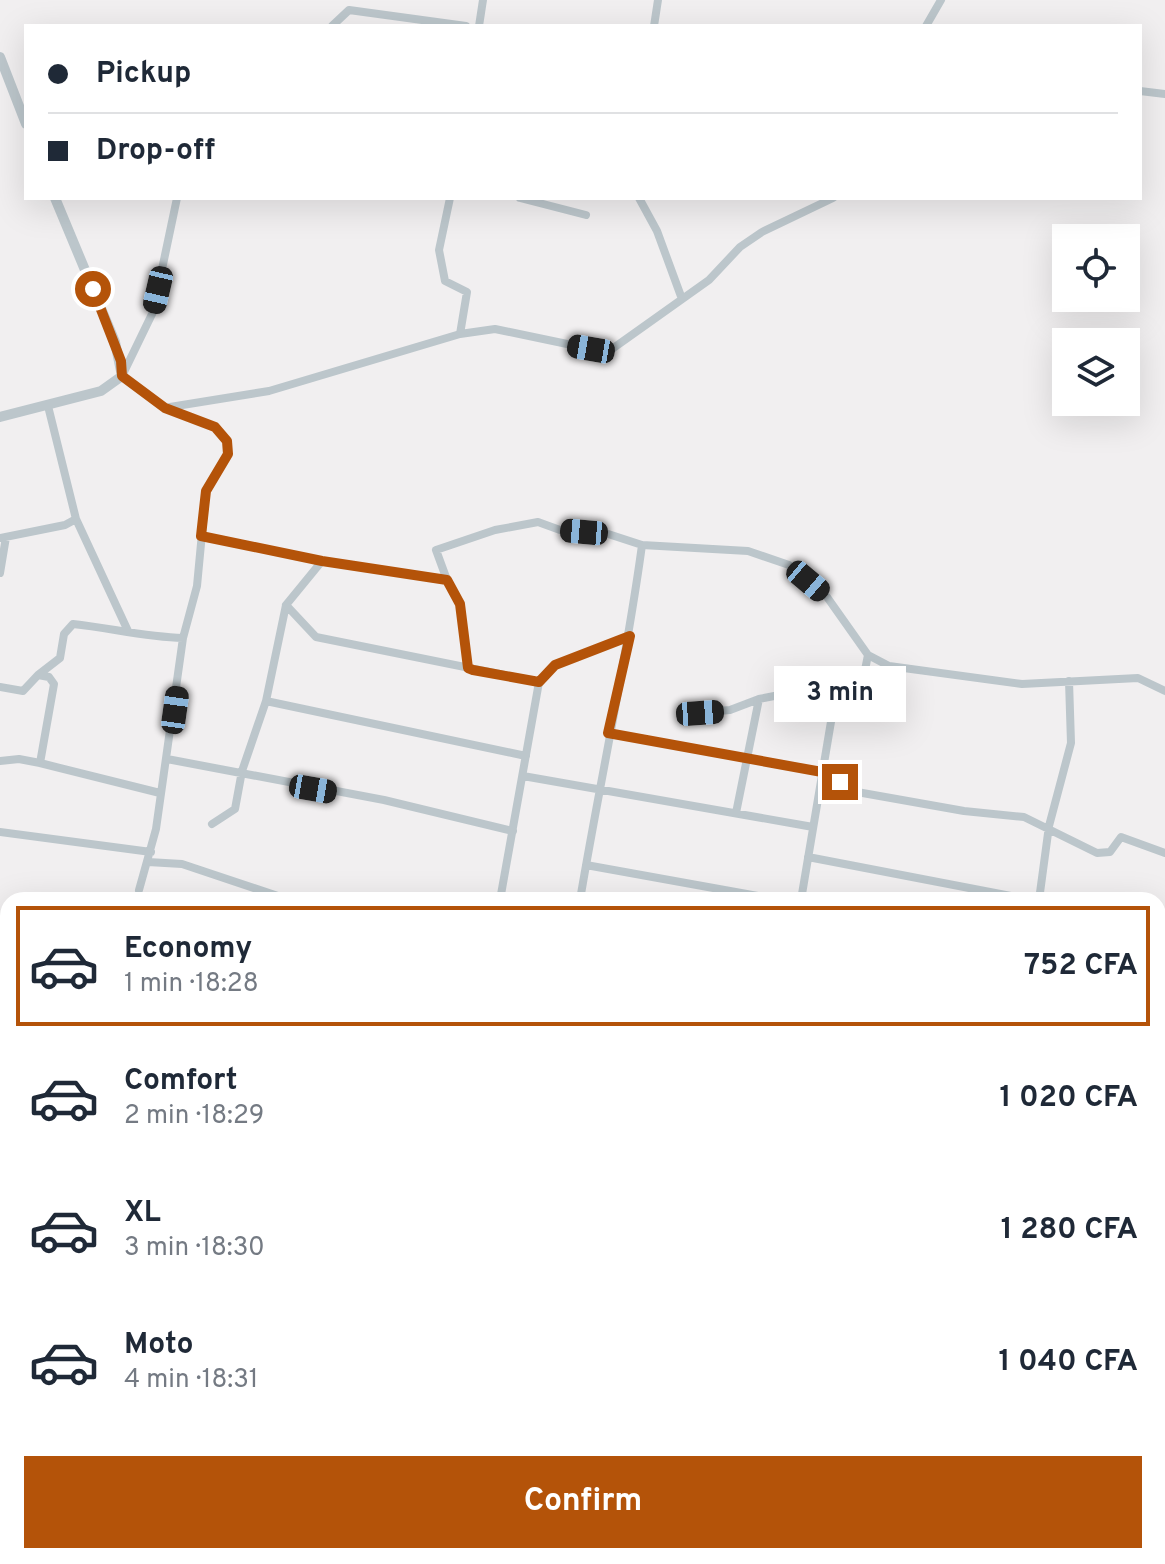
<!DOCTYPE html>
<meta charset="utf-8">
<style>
:root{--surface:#fff;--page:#f2f2f3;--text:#1f2937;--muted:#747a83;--line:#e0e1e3;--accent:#b45309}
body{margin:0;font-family:Overpass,sans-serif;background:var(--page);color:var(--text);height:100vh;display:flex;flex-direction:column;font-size:30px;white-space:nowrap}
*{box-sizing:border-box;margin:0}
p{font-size:26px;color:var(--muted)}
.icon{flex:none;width:44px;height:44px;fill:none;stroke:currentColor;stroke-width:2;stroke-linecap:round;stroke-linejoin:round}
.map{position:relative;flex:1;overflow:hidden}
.panel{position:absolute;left:0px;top:892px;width:1166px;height:672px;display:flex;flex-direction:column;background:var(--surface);border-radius:24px 24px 0 0;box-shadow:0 8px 32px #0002}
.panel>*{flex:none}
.banner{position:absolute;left:24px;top:24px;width:1118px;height:176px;border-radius:0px;box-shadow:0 8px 32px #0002;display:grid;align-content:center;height:176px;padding:0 24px;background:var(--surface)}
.buttons{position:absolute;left:1052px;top:224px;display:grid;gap:16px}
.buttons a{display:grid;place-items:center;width:88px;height:88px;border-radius:0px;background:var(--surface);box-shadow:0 8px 32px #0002;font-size:40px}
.end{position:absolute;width:36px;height:36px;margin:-18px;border:10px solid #b45309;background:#fff;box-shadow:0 0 0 4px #fff}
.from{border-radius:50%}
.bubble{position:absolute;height:56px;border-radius:0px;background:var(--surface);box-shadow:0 8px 32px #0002;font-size:26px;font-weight:700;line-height:56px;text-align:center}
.car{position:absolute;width:24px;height:48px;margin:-24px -12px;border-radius:10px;box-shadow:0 0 6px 2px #0007;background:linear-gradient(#222 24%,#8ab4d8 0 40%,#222 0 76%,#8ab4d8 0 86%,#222 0)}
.banner b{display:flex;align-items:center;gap:28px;height:76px;font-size:30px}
.banner b+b{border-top:2px solid var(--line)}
.banner i{width:20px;height:20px;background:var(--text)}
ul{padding:14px 0 0;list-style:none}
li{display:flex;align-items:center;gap:24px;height:120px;margin:0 16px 12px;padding:0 8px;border:4px solid transparent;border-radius:0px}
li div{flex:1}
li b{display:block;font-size:30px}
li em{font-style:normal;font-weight:700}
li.on{border-color:var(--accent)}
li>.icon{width:72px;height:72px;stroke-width:1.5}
.cta{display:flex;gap:16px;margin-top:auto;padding:16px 24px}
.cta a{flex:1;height:92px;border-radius:0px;background:var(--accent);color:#fff;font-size:32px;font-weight:700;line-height:92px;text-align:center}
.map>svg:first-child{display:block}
</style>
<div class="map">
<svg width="1165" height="1564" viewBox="0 0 1165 1564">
<rect width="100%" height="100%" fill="#f1eff0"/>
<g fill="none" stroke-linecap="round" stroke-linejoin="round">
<!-- minor -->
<path stroke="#bcc6cb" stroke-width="8" d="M332 26 349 10 466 26
M479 26 483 0
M654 26 658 0
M926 26 941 0
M1140 91 1165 94
M450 198 439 250 445 281 467 292 460 334
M520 198 586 215
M639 198 657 231 682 299
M48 406 76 519 128 631
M170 407 269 391 460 334 495 329 591 349H612L709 280 740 247 762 232 833 198
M201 536 322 561 447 580 436 550 495 530 538 522 560 530 599 531 642 545 748 551 789 565 827 597 868 655 889 666 1022 684 1138 678 1165 691
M0 538 65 525 76 519
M0 573 6 537
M447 580 460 604 468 668
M286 605 316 637 539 682
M0 687 23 691 38 675
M266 701 526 756
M684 714 730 710 759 699 810 689 836 692 863 680 868 655
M608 733 822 772 857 792 964 811 1024 817 1097 853 1110 852 1121 837 1165 853
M167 759 384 800 513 831
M0 761 19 759 40 763 160 793
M40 763 54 684 49 677 38 675 60 658 64 634 73 624C111 628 145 637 183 638
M523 776 813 827
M736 813 759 699
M212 824 235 809 242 771 266 701 286 605 322 561
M0 832 151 852
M808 857 1032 900
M148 862 182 864 281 897V900
M586 865 780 900
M139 890 156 829 183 638 197 586 206 491 228 454 227 441 215 427 165 408 122 376 153 312 177 198
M500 900 539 682 555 665 630 636
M580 900C600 781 626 664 642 545
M801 900 836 692
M1039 900 1049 826 1071 743 1069 681
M1158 919 1165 920
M1158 995 1165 996
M1158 1096 1165 1052
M1158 1231 1165 1232
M1158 1306 1165 1307"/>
<!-- tertiary -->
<path stroke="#bcc6cb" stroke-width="10" d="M0 57 26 124
M0 417 101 391 122 376 115 342 55 198
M0 1200 8 1201
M1158 1394 1165 1395
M1165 1564V1563"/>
</g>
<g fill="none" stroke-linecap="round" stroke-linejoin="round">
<!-- route -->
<path stroke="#b45309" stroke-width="10" d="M93 289 121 361 122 376 165 408 215 427 227 441 228 454 206 491 201 536 322 561 447 580 460 604 468 668 473 670 539 682 555 665 630 636 608 733 822 772 840 782"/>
</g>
</svg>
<div class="buttons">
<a><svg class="icon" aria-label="locate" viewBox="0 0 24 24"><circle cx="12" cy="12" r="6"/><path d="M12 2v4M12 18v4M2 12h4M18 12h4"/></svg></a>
<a><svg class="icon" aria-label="layers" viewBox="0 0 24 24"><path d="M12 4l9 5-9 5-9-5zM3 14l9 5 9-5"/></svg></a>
</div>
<i class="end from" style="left:93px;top:289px"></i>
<i class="end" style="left:840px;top:782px"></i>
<div class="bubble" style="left:774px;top:666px;width:132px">3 min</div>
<i class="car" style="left:158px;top:290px;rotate:193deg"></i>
<i class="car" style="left:591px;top:349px;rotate:280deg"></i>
<i class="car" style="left:584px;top:532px;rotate:275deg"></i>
<i class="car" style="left:808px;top:581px;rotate:130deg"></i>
<i class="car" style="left:175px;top:710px;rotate:8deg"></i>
<i class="car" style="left:700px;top:713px;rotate:86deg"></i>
<i class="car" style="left:313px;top:789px;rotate:100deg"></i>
<div class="banner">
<b><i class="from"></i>Pickup</b>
<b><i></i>Drop-off</b>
</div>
<section class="panel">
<ul>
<li class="on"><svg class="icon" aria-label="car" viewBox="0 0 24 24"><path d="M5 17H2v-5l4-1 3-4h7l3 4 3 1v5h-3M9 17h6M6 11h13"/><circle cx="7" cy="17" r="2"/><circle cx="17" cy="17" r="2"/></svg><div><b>Economy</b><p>1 min · 18:28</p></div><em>752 CFA</em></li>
<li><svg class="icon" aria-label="car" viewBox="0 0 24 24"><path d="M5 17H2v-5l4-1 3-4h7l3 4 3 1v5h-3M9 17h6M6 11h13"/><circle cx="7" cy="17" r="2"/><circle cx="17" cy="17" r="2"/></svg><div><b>Comfort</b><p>2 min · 18:29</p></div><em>1 020 CFA</em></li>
<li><svg class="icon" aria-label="car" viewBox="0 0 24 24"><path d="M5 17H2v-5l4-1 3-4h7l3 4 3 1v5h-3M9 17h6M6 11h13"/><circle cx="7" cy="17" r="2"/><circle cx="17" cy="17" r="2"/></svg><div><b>XL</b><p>3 min · 18:30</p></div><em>1 280 CFA</em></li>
<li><svg class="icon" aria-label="car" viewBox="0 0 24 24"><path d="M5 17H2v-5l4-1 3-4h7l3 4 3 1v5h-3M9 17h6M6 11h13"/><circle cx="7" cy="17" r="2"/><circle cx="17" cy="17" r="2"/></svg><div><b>Moto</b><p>4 min · 18:31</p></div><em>1 040 CFA</em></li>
</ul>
<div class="cta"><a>Confirm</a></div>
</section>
</div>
